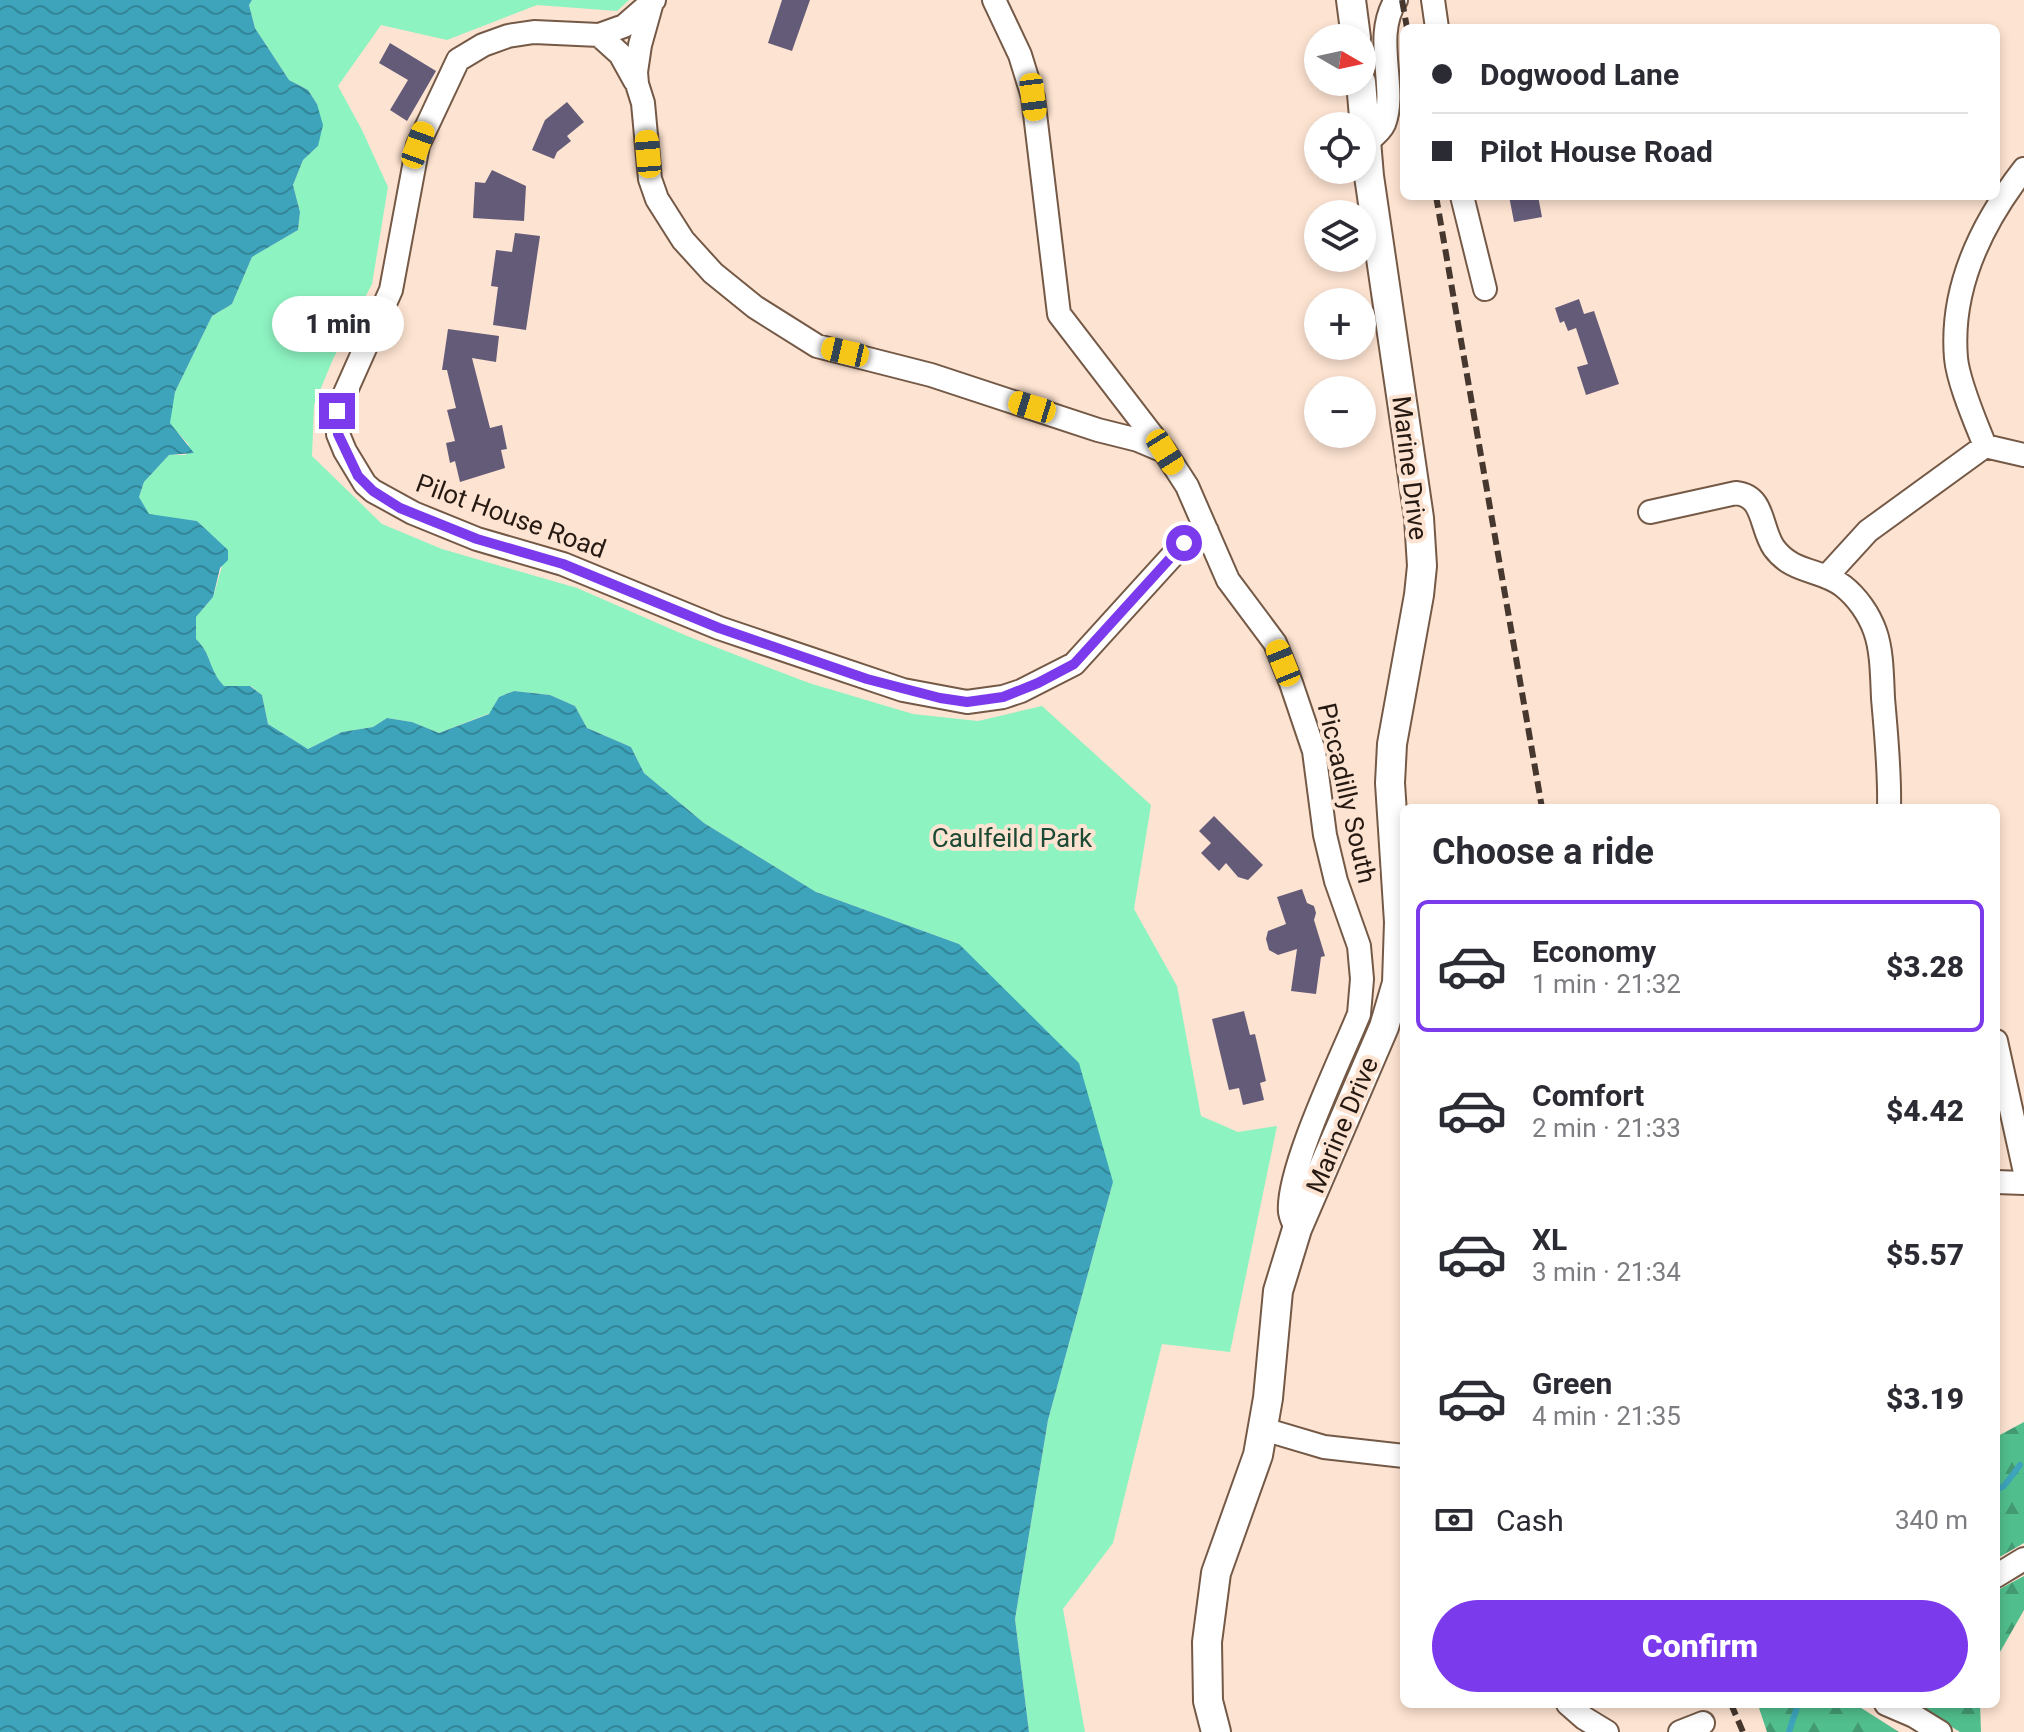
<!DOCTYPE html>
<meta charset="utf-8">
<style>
:root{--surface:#fff;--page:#f2f2f3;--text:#2b2b33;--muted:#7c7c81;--line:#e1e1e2;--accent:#7c3aed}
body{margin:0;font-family:Roboto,sans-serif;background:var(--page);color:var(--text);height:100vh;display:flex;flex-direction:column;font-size:30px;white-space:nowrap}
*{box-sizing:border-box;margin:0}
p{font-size:26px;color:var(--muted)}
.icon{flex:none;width:44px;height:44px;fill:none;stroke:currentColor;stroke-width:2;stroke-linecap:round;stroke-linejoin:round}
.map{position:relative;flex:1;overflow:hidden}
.sheet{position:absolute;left:1400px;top:804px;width:600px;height:904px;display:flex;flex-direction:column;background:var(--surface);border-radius:12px;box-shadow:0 4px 12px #0003}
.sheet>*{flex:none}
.banner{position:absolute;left:1400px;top:24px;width:600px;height:176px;border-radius:12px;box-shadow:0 4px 12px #0003;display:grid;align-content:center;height:176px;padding:0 32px;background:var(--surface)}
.needle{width:52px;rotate:99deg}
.fabs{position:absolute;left:1304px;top:24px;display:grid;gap:16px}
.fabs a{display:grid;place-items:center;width:72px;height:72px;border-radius:50%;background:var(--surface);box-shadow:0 4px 12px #0003;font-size:40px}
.end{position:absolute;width:36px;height:36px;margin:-18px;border:10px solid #7c3aed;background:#fff;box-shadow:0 0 0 4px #fff}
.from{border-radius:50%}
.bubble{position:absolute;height:56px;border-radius:28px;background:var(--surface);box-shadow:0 4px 12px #0003;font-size:26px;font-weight:800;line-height:56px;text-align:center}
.car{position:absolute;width:24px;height:48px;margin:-24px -12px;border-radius:10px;box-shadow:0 0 6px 2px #0007;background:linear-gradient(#f5c518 24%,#345 0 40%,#f5c518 0 76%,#345 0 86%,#f5c518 0)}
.banner b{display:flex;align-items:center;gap:28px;height:76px;font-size:30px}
.banner b+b{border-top:2px solid var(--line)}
.banner i{width:20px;height:20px;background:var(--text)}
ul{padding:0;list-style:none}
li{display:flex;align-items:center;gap:24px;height:132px;margin:0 16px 12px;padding:0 16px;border:4px solid transparent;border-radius:12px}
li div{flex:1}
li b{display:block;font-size:30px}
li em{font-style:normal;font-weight:800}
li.selected{border-color:var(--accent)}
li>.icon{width:72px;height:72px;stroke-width:1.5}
h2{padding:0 32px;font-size:36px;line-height:96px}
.pay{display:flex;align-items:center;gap:20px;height:88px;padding:0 32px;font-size:30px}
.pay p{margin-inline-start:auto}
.action{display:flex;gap:16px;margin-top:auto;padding:16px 32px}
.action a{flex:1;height:92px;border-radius:48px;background:var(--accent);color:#fff;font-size:32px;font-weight:800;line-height:92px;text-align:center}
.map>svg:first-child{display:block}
</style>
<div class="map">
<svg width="2024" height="1732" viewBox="0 0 2024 1732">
<defs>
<pattern id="forest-firs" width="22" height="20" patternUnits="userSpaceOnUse" patternTransform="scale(2)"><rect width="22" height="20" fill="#51be8d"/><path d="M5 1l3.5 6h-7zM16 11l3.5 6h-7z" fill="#439a72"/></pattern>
<pattern id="water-waves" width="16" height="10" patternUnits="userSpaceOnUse" patternTransform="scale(2)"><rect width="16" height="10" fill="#3da4bc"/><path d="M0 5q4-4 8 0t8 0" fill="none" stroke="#338597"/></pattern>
</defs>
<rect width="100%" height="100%" fill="#fde3d1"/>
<!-- forest -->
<path fill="url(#forest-firs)" d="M2024 1422V1543L1996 1559V1437Z
M2024 1576V1610L1996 1659V1591Z
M1761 1704H1855L1899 1732H1767L1758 1705Z
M1915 1704H1980L1981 1732H1960Z"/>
<!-- park -->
<path fill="#8df3c1" d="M252 0H629L617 11 537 5 447 40 381 25 338 86 362 130 388 187 372 284 333 359 314 405 312 456 382 524 442 549 577 588 687 636 809 683 913 714 978 721 1042 706 1151 805 1134 909 1177 986 1201 1116 1238 1132 1277 1126 1230 1352 1162 1344 1113 1543 1063 1609 1085 1732H1029L1015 1619 1048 1420 1113 1182 959 944 816 892 704 823 644 773 631 747 587 728 575 706 550 695 514 691 499 697 490 713 439 733 412 722 387 718 373 727 342 732 308 749 268 724 262 695 251 686H224C208 670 212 654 196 639V617L213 597 227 550 197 521 149 515 139 497 144 482 169 455H186L189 445 169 423 175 392 212 316 232 304 252 257 298 230 300 212 293 185 303 160 318 146 317 104 308 90 289 80 255 28 249 5Z"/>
<!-- water -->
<path fill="url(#water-waves)" d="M0 0H252L249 5 255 28 289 80 308 90 317 104 323 125 318 146 303 160 293 185 300 212 298 230 252 257 232 304 212 316 175 392 170 423 194 453 169 455 144 482 139 497 149 514 197 521 228 550V560L220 568 213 597 196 617V639C212 654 208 669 224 686H250L262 695 268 724 308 749 342 732 373 727 387 718 412 722 439 733 489 714 499 697 514 691 550 695 575 706 587 728 631 747 644 773 704 823 816 892 959 944 1079 1063 1113 1182 1048 1420 1015 1619 1029 1732H0Z"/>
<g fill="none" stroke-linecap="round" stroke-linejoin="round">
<!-- stream -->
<path stroke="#3da4bc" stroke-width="6" d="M1996 1490 2004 1486 2020 1465
M1789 1732 1798 1704"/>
</g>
<!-- building -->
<path fill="#645b78" d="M782 0H810L792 51 768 43Z
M390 43 436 71 407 121 390 110 408 80 379 63Z
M567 102 584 122 567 136 571 141 557 152 554 159 532 150 545 120Z
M492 170 526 186 524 221 473 218 475 182 485 183Z
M1509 196H1538L1542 217 1514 222Z
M515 233 540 236 526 330 493 325 498 287 491 286 496 250 512 252Z
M1579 299 1584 314 1594 311 1619 384 1586 395 1577 367 1588 364 1576 328 1568 331 1564 321 1560 323 1555 308Z
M448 329 499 336 496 362 472 358 490 428 502 425 507 449 501 450 505 468 460 482 455 461 450 463 446 443 455 441 447 410 456 408 447 370H442Z
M1214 816 1263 865 1248 880 1238 877 1226 863 1219 871 1201 853 1211 843 1199 831Z
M1302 889 1307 903 1314 906 1316 913 1314 920 1325 956 1321 957 1316 994 1291 991 1297 949 1278 955 1269 950 1266 939 1268 931 1286 924 1277 897Z
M1244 1011 1250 1035 1255 1034 1266 1081 1260 1083 1264 1100 1243 1105 1239 1088 1229 1090 1212 1019Z"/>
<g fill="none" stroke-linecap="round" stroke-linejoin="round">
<defs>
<path id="minor" d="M654 0 624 26 599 35 534 32 508 36 483 45 458 60 418 145 391 290 337 411 338 434 345 451 365 484 373 491 413 513 477 539 563 564 719 628 903 690 967 702 1003 697 1021 691 1074 664 1184 543 1207 531
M994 0 1020 55 1033 97 1059 314 1165 452 1187 486 1228 580 1275 643 1291 683 1314 751 1325 835 1336 881 1359 946 1362 979 1359 1014C1342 1056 1286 1171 1290 1212 1291 1218 1294 1224 1297 1229
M1433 0 1437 28
M652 2 640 45 636 72 637 84 643 103 650 179 657 199 683 240 713 273 755 307 817 346 931 375 1098 430 1138 440 1164 451
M599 35 620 54 635 81
M1367 142C1373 137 1381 131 1384 124 1398 88 1372 37 1396 0
M1462 196 1485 289
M1985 446C1976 423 1958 382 1956 358 1950 287 1982 223 2024 169
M1650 512 1736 493C1765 496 1760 528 1774 548 1793 574 1822 569 1843 586 1857 597 1869 614 1875 631 1882 650 1882 677 1883 698 1886 734 1890 771 1889 808
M1826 577 1868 531 1985 446 2024 455
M1996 1041 2024 1168
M1996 1182 2024 1183
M1263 1429 1324 1447 1404 1456
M1996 1576 2024 1559
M1568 1704 1584 1718 1607 1732
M1886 1704 1914 1716 1940 1732
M1680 1732 1703 1723"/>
<path id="major" d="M1351 0 1356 38
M1216 1732 1208 1701 1207 1642 1216 1573 1258 1455 1268 1398 1278 1291 1297 1229 1384 1027 1397 983 1399 922 1390 783 1392 744 1419 595 1422 566 1419 518 1369 176 1361 82"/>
</defs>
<!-- minor casing -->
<use href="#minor" stroke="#745946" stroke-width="26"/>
<!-- major casing -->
<use href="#major" stroke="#745946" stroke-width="32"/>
<!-- minor -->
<use href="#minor" stroke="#fff" stroke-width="22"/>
<!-- major -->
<use href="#major" stroke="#fff" stroke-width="28"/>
<!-- rail -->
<path stroke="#46372f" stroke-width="6" stroke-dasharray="12 6" stroke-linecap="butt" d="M1402 0 1407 28
M1436 196 1542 808
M1731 1704 1743 1732"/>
</g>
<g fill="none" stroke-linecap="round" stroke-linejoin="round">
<!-- route -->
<path stroke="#7c3aed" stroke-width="10" d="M337 411 338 434 358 476 373 491 400 508 477 539 563 564 719 628 867 679 940 698 967 702 1003 697 1038 683 1074 664 1184 543"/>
</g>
<g text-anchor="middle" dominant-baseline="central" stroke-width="8" stroke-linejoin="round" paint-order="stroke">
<!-- street labels -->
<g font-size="26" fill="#251912" stroke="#fde3d1">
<text transform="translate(1410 468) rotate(83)">Marine Drive</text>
<text transform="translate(511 516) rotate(20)">Pilot House Road</text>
<text transform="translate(1347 793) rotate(77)">Piccadilly South</text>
<text transform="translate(1342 1125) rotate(-67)">Marine Drive</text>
</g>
<!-- park labels -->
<g font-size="26" fill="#1c4a35" stroke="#fde3d1">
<text x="1012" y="838">Caulfeild Park</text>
</g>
</g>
</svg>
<div class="fabs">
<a><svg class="needle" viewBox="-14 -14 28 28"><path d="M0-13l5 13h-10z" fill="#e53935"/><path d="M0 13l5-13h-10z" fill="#7c7c81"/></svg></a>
<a><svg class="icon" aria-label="locate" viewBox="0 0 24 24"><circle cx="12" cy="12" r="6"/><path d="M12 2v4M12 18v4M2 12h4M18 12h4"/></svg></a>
<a><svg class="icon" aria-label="layers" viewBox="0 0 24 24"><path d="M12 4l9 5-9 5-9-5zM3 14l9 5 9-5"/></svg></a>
<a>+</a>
<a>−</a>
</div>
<i class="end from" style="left:1184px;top:543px"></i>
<i class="end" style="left:337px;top:411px"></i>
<div class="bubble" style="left:272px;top:296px;width:132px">1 min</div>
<i class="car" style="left:1033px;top:97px;rotate:173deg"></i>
<i class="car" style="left:418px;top:145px;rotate:20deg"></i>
<i class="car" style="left:648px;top:154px;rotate:355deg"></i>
<i class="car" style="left:845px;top:352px;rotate:283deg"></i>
<i class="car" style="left:1032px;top:407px;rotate:287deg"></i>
<i class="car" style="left:1165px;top:452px;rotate:148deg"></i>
<i class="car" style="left:1283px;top:663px;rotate:338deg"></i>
<div class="banner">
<b><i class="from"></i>Dogwood Lane</b>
<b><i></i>Pilot House Road</b>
</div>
<section class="sheet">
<h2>Choose a ride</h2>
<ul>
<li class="selected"><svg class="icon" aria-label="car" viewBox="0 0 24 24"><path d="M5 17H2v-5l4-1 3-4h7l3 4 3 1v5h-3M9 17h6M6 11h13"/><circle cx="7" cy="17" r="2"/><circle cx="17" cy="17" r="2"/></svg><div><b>Economy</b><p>1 min · 21:32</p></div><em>$3.28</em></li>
<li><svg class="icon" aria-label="car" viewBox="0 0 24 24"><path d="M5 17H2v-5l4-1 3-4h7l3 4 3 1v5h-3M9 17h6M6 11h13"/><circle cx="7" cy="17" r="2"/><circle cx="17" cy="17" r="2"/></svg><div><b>Comfort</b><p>2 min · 21:33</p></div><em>$4.42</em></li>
<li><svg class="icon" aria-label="car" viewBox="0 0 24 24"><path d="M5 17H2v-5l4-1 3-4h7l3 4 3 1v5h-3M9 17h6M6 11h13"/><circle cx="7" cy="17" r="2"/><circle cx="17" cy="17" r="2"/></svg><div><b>XL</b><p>3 min · 21:34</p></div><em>$5.57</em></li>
<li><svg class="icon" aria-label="car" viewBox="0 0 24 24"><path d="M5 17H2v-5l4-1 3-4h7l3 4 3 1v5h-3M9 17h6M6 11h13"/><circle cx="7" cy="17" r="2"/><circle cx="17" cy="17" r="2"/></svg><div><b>Green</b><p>4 min · 21:35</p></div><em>$3.19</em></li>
</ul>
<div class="pay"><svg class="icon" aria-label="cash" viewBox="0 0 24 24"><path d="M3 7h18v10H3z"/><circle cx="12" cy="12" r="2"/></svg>Cash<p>340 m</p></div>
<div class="action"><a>Confirm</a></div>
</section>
</div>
